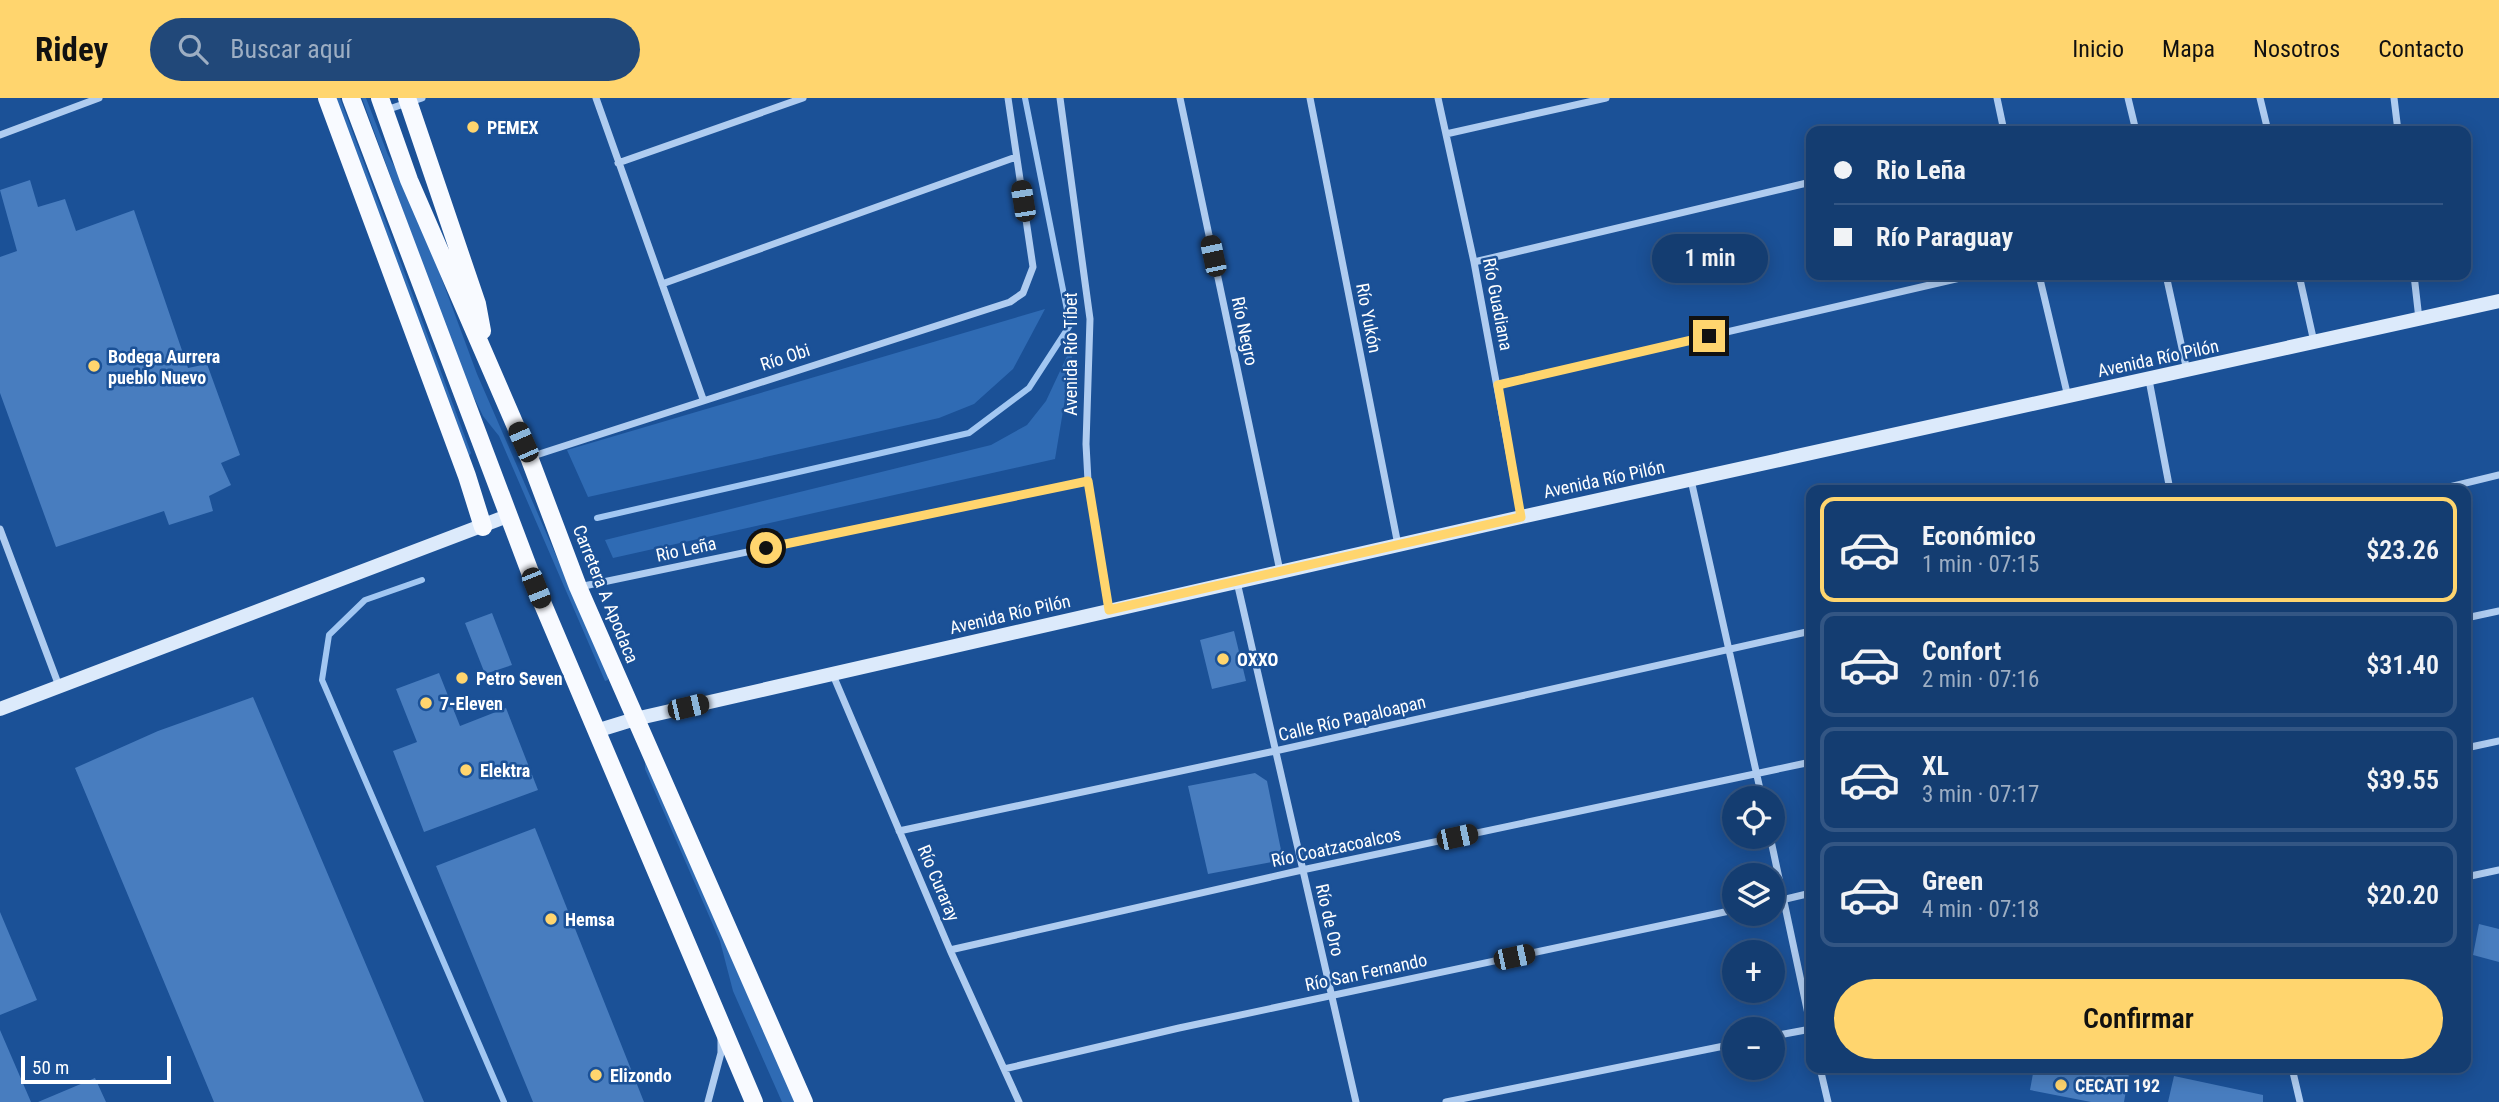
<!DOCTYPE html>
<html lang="es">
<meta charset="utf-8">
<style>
:root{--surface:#143d71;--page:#214879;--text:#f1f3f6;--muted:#9daec3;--line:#335684;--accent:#ffd56e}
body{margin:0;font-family:"Roboto Condensed",sans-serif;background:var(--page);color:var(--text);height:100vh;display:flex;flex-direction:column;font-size:26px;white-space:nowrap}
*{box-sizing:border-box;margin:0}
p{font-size:23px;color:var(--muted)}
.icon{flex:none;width:38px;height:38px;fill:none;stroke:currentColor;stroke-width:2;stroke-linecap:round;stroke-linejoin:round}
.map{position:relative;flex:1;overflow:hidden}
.side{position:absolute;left:1806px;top:387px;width:665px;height:588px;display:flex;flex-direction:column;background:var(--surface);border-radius:14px;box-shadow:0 4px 18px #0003,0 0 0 2px var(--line)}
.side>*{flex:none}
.banner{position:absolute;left:1806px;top:28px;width:665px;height:154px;border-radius:14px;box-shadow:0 4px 18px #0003,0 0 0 2px var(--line);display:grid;align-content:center;height:154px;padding:0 28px;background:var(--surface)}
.fabs{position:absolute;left:1722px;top:688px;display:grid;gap:14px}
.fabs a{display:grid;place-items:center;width:63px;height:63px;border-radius:50%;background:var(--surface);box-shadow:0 4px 18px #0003,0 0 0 2px var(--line);font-size:35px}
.scale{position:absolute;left:21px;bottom:18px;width:150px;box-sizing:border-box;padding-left:7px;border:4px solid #fff;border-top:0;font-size:19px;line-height:24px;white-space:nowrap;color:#fff;-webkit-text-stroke:5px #1b5197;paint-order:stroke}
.end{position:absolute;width:32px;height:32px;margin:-16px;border:9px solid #ffd56e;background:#111;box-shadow:0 0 0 4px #111}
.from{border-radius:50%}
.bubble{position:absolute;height:49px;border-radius:24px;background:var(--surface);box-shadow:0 4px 18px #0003,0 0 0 2px var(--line);font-size:23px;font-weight:600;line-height:49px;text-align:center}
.car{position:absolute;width:21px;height:42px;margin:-21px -10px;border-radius:9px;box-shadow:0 0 5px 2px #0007;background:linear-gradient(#222 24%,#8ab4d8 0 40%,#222 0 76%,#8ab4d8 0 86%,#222 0)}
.banner b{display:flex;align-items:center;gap:24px;height:66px;font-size:26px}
.banner b+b{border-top:2px solid var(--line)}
.banner i{width:18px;height:18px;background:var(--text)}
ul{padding:12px 0 0;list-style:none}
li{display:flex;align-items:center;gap:21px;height:105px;margin:0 14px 10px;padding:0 14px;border:4px solid var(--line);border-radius:14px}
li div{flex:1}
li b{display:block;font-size:26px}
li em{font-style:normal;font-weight:600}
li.current{border-color:var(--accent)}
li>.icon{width:63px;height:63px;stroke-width:1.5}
.button{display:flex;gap:14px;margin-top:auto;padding:14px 28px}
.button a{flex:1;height:80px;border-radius:42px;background:var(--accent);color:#111;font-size:28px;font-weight:600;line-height:80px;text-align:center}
header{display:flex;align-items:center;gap:42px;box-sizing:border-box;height:98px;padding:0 35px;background:var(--accent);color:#111}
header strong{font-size:33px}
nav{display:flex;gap:38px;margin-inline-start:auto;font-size:24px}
.search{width:490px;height:63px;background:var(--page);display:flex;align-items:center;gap:18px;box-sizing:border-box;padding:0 24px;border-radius:38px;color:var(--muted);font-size:26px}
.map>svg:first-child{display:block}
</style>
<header>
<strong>Ridey</strong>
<div class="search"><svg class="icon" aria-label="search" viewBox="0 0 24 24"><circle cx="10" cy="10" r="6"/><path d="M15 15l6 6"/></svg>Buscar aquí</div>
<nav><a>Inicio</a><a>Mapa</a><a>Nosotros</a><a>Contacto</a></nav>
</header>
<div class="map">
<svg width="2499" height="1004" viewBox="0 0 2499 1004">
<rect width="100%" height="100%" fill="#1b5197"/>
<!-- green -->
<path fill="#2f6bb4" d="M336 0H340L471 355 466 363Z
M362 0H366L388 57 411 98 477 276 608 577V582L605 583 499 338 483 318 462 275Z
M1045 211 1013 271 974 306 939 320 588 399 567 352Z
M1075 241 1055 361 613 460 605 442 991 347 1027 327 1046 303Z
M645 664 795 1004H782L733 893 720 843 645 671Z"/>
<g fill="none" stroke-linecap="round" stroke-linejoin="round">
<!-- stream -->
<path stroke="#a2c7f2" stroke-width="6" d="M597 420 969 335 1029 290 1070 227 1025 0
M422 482 365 502 329 537 322 582 504 1004"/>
</g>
<!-- building -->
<path fill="#487dbf" d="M30 82 38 109 65 101 76 133 134 112 188 270 207 266 240 357 221 365 231 387 209 398 213 413 169 427 164 413 56 449 0 295V159L17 153 0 92Z
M492 515 512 567 485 576 465 525Z
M1234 533 1246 583 1212 591 1200 542Z
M439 575 460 628 506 610 538 692 424 734 393 653 417 644 396 591Z
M253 599 424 1004H214L75 670 158 633Z
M1255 675 1267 683 1283 762 1208 776 1188 688Z
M535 730 644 1004H533L436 768Z
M0 814 37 902 0 917Z
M2479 826 2499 831V864L2473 857Z
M0 932 31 1004H0Z
M2034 970H2130L2124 1004H2091L2030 992Z
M2174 978 2263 997V1004H2168Z
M95 980 106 1004H38Z"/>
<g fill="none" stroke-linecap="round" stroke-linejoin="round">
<!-- minor -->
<path stroke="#afccf0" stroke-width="7" d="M596 0 703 301
M1060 0 1090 221 1086 346 1088 383 1109 512
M1180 0 1280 473
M1310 0 1398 447
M1438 0 1474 164 1521 419
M1997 0 2004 33
M2128 0 2136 33
M2260 0 2268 33
M2394 0 2398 33
M386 12 422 0
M1446 36 1606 0
M0 37 99 0
M618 65 803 0
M1474 164 1811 84
M2039 177 2068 299
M2166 177 2187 273
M2299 177 2314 244
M2414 177 2419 221
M662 186 1016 59
M2149 282 2170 392
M1498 287 1973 177
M530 359 1010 204 1023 195 1033 169 1008 0
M1691 382 1762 700
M2437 392 2499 377
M0 431 59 588
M1237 484 1356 1004
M579 489 1088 383
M2466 520 2499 513
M833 577 950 852 1019 1004
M2466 650 2499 643
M899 733 1275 653 1811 533
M1770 738 1811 930
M2466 779 2499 772
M1773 804 1811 795
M950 852 1302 772 1811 664
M1773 938 1811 931
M1820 970 1828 1004
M2292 970 2300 1004
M1004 971 1179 930 1734 812
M708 1004 721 955V940
M1446 1004 1734 946"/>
<!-- secondary -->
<path stroke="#dceafb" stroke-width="14" d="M0 611 510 417
M596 633 635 621 1521 419 2499 203"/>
<!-- primary -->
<path stroke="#f8faff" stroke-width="18" d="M327 0 467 378 483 429
M351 0 536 490 754 1004
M380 0 409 82 529 359 578 489 804 1004
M407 0 477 206 482 233"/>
</g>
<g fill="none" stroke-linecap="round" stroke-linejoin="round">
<!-- route -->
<path stroke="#ffd56e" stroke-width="9" d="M766 450 1088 383 1109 512 1521 419 1498 287 1709 238"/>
</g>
<!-- markers -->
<g fill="#ffd56e" stroke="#1b5197" stroke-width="2.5">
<circle cx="473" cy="29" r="7"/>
<circle cx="94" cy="268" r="7"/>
<circle cx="1223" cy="561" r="7"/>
<circle cx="462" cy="580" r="7"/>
<circle cx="426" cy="605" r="7"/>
<circle cx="466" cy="672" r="7"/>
<circle cx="551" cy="821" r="7"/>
<circle cx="596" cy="977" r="7"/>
<circle cx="2061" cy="987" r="7"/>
</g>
<g text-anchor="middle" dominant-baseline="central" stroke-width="5" stroke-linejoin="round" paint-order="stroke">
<!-- poi labels -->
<g font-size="18" font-weight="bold" fill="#fff" stroke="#1b5197" text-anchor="start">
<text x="487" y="29">PEMEX</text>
<text x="108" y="258">Bodega Aurrera<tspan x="108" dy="21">pueblo Nuevo</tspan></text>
<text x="1237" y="561">OXXO</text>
<text x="476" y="580">Petro Seven</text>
<text x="440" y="605">7-Eleven</text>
<text x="480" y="672">Elektra</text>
<text x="565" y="821">Hemsa</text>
<text x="610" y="977">Elizondo</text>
<text x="2075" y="987">CECATI 192</text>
</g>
<!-- street labels -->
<g font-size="18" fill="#fff" stroke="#1b5197">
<text transform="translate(1498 206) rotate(79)">Río Guadiana</text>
<text transform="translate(1369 220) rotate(79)">Río Yukón</text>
<text transform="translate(1245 233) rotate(78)">Río Negro</text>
<text transform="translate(1070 256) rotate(-90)">Avenida Río Tíbet</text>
<text transform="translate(785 259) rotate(-18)">Río Obi</text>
<text transform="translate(2158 260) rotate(-12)">Avenida Río Pilón</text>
<text transform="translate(1604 381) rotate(-12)">Avenida Río Pilón</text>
<text transform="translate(686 451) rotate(-12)">Rio Leña</text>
<text transform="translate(606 496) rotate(68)">Carretera A Apodaca</text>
<text transform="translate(1010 516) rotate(-13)">Avenida Río Pilón</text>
<text transform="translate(1352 620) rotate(-13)">Calle Río Papaloapan</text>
<text transform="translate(1336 749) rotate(-12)">Río Coatzacoalcos</text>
<text transform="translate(939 785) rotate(67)">Río Curaray</text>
<text transform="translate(1330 822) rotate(77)">Río de Oro</text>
<text transform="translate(1366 874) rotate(-12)">Río San Fernando</text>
</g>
</g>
</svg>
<div class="fabs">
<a><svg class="icon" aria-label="locate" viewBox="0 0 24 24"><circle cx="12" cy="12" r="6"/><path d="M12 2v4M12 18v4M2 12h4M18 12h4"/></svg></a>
<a><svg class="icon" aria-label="layers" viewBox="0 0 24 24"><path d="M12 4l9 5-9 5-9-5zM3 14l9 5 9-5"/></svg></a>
<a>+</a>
<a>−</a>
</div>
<div class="scale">50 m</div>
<i class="end from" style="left:766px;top:450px"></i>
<i class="end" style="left:1709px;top:238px"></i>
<div class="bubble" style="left:1652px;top:136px;width:116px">1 min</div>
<i class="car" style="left:1023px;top:103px;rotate:351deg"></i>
<i class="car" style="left:1213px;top:158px;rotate:348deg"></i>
<i class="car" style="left:523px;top:344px;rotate:336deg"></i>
<i class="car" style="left:536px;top:490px;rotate:158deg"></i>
<i class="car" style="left:688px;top:609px;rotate:77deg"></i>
<i class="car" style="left:1457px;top:739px;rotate:78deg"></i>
<i class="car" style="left:1514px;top:859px;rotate:78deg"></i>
<div class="banner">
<b><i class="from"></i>Rio Leña</b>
<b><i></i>Río Paraguay</b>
</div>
<section class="side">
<ul>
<li class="current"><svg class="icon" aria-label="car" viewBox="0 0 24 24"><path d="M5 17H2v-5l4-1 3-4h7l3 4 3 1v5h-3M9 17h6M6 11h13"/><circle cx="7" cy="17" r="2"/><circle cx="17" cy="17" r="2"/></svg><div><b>Económico</b><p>1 min · 07:15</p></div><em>$23.26</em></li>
<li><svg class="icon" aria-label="car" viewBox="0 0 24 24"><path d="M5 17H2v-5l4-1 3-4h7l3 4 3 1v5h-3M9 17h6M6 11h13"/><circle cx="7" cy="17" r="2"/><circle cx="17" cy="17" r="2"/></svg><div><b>Confort</b><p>2 min · 07:16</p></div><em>$31.40</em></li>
<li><svg class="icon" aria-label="car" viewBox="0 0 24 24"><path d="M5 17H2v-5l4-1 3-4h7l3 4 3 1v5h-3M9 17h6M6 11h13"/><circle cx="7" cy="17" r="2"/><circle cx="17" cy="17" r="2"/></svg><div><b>XL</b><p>3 min · 07:17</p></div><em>$39.55</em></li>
<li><svg class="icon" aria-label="car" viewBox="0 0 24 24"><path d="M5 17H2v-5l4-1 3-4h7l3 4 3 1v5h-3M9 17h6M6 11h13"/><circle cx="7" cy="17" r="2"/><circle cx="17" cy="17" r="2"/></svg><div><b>Green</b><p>4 min · 07:18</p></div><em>$20.20</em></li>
</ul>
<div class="button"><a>Confirmar</a></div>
</section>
</div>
